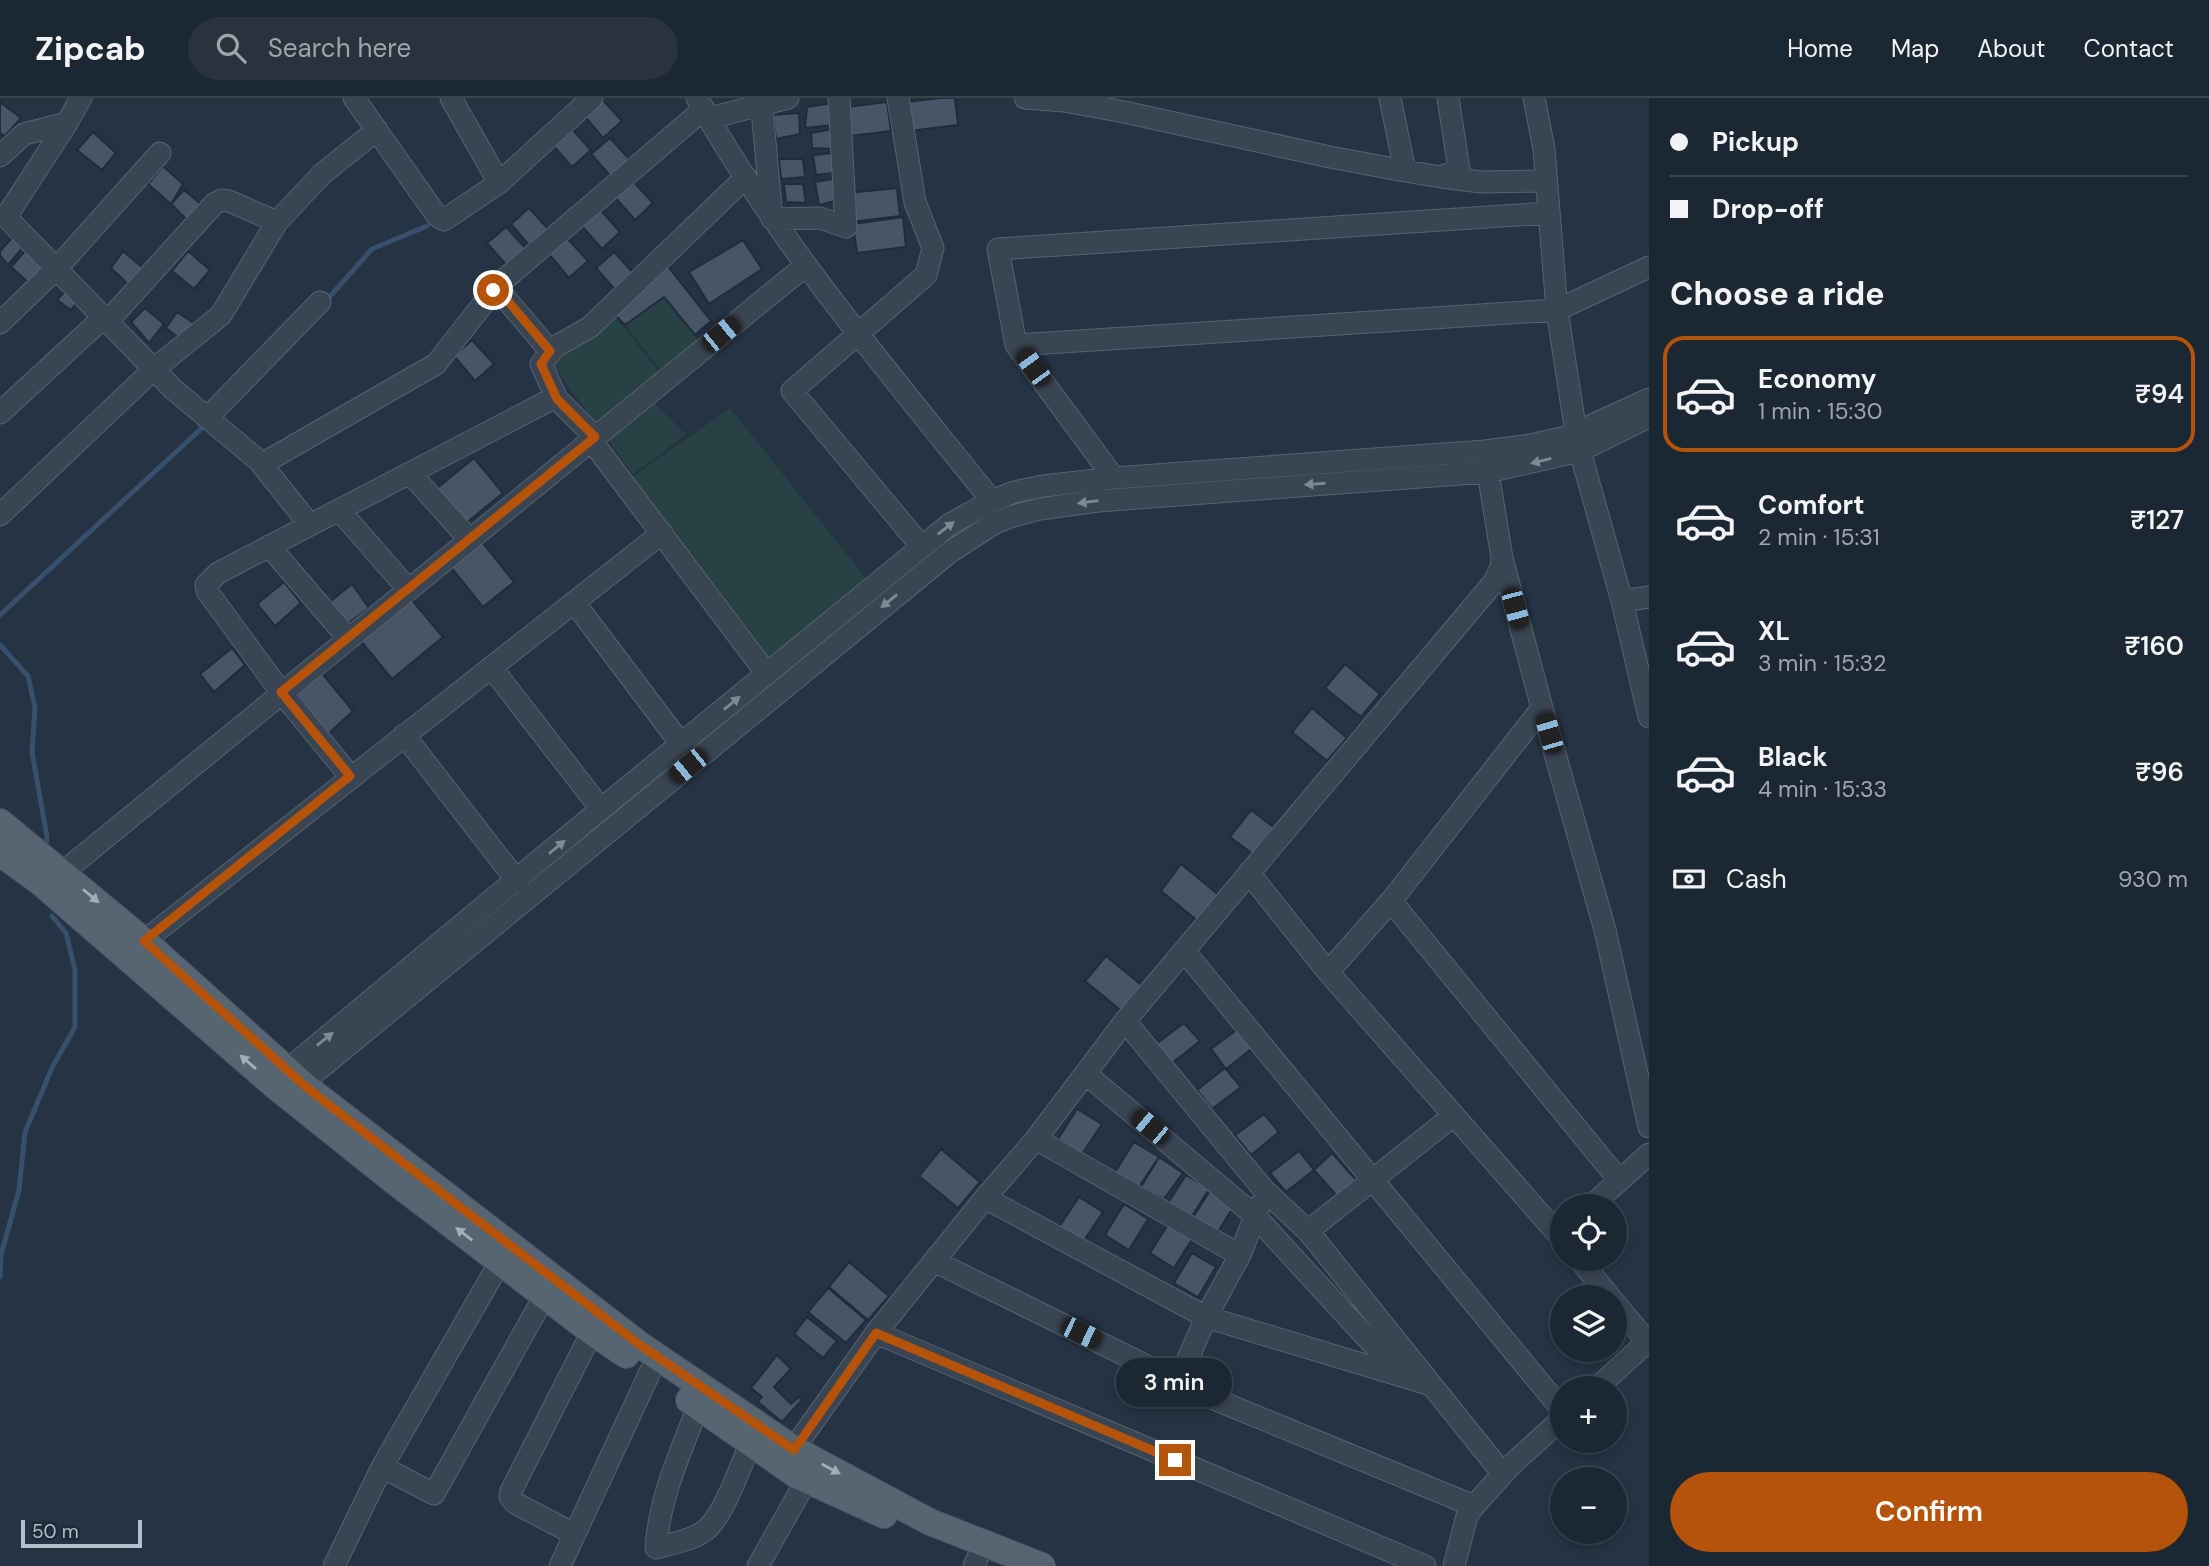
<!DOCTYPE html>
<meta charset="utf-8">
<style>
:root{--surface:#1b2732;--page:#28333e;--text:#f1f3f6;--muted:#a0a5ac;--line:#39444d;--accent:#b45309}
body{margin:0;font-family:"DM Sans",sans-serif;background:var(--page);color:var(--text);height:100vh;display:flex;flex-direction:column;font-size:26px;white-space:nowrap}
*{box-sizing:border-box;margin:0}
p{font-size:23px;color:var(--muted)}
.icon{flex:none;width:38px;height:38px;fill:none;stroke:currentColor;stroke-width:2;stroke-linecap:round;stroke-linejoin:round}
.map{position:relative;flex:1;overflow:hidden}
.panel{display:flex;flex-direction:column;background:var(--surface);width:560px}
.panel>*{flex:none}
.banner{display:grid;align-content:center;height:154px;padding:0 21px;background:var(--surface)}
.fabs{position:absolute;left:1550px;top:1096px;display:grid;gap:14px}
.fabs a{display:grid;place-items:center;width:77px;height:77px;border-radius:50%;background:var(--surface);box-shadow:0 4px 10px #0003,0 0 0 2px var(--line);font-size:35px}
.scale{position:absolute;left:21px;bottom:18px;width:121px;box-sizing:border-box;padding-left:7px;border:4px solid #b6c0cc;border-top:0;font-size:19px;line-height:24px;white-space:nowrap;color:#b6c0cc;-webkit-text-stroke:5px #1e2a38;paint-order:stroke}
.end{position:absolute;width:32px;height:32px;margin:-16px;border:9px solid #b45309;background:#fff;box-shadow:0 0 0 4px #fff}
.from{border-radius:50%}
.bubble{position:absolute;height:49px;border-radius:24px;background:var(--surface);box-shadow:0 4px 10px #0003,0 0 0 2px var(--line);font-size:23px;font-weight:600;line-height:49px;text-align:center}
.car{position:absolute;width:21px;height:42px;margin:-21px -10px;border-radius:9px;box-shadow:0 0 5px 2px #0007;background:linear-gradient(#222 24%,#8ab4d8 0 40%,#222 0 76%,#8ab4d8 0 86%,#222 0)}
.banner b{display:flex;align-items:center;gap:24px;height:66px;font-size:26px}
.banner b+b{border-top:2px solid var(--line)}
.banner i{width:18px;height:18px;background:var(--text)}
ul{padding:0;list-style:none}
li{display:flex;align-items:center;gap:21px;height:116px;margin:0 14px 10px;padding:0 7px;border:4px solid transparent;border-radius:21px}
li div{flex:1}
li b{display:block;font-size:26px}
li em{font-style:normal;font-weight:600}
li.on{border-color:var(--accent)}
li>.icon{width:63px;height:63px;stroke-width:1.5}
h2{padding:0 21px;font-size:32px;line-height:84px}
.pay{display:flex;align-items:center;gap:18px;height:77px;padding:0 21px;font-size:26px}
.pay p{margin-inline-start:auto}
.button{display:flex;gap:14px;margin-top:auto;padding:14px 21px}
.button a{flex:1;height:80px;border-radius:42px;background:var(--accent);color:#fff;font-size:28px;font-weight:600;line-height:80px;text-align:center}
header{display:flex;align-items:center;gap:42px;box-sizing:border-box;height:98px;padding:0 35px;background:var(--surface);border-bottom:2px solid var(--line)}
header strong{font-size:33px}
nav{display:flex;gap:38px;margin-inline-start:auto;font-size:24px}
.search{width:490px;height:63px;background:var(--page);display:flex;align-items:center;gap:18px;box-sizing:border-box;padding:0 24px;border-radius:38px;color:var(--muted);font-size:26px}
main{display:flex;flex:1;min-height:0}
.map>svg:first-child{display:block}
</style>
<header>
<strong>Zipcab</strong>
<div class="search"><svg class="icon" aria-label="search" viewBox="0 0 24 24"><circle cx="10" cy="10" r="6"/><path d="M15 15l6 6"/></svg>Search here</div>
<nav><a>Home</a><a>Map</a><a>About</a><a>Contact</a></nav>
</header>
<main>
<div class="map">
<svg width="1649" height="1468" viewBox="0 0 1649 1468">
<rect width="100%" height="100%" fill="#243443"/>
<!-- green -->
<path fill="#274244" d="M664 199 698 243 660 271 625 227Z
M612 214 659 274 642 292 686 337 633 376 552 266Z
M730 310 873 489 767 576 624 385Z"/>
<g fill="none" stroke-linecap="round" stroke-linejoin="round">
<!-- stream -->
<path stroke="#37506b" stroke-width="5" d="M325 204 372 151 427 128
M0 517 203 329
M0 547 28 578 35 610 32 654 47 739 46 747
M0 1179 1 1157 19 1092 25 1034 52 970 75 929V872L66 835 52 818"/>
</g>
<!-- building -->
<path fill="#465667" stroke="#202c3a" stroke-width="2" d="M601 0 622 23 603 40 582 15Z
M940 0H955L958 27 909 33 906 4Z
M0 4 21 20 5 38 0 35Z
M887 4 891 33 842 39 838 10Z
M833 5 832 27 805 30 807 9Z
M799 15 800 36 776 41 773 17Z
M569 28 591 52 572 69 550 44Z
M832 31 835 51 812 50 811 35Z
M93 34 116 55 102 72 77 52Z
M610 40 632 64 613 81 591 56Z
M834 55 839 74 816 77 813 57Z
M779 61H803L805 79 781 81Z
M163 68 183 86 171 106 148 86Z
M838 80 839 102 819 107 815 84Z
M631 81 653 105 635 122 613 97Z
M784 86H803L806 105 786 104Z
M897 90 900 118 851 124 848 95Z
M184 92 202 107 188 123 171 106Z
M529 110 551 134 532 151 511 126Z
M599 110 620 134 602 151 580 126Z
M903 119 906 149 857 155 853 126Z
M506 129 528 153 509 170 487 145Z
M566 139 588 163 569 180 548 155Z
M12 140 23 149 8 167 0 157V153Z
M743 142 762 171 709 206 689 174Z
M25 153 46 171 32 188 11 169Z
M123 153 149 175 132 190 111 170Z
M188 153 210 172 194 191 172 173Z
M614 154 636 178 618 195 596 170Z
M666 166 711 223 695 237 664 199 625 227 612 214Z
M67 191 80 201 71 212 57 202Z
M145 210 164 226 149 245 131 224Z
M177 214 198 228 185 245 166 230Z
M472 242 494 266 475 283 454 258Z
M474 360 503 395 465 426 436 391Z
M478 439 514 484 483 509 447 464Z
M284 484 301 505 275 528 257 506Z
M352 486 369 510 343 529 326 507Z
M411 501 443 539 392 581 360 542Z
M232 550 245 567 214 594 200 576Z
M1345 566 1380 596 1361 619 1325 590Z
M321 574 353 613 328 636 294 597Z
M1312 610 1347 640 1327 663 1292 634Z
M1251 712 1279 733 1258 760 1230 739Z
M1181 766 1220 798 1199 824 1161 793Z
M1106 858 1145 890 1124 915 1085 883Z
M1184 925 1200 943 1171 966 1156 946Z
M1239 930 1255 948 1226 971 1211 951Z
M1225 970 1241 989 1212 1011 1197 992Z
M1077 1011 1102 1026 1082 1056 1058 1041Z
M1264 1016 1279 1034 1251 1057 1235 1037Z
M1134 1044 1159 1059 1139 1089 1115 1074Z
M941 1051 980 1084 958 1110 919 1078Z
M1299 1053 1314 1072 1286 1094 1270 1075Z
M1332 1055 1356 1082 1338 1099 1314 1072Z
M1159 1059 1183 1075 1164 1101 1141 1089Z
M1186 1077 1209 1091 1191 1120 1168 1105Z
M1213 1088 1237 1103 1218 1134 1193 1119Z
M1079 1099 1103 1114 1083 1144 1059 1129Z
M1124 1106 1148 1121 1129 1152 1105 1137Z
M1169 1125 1193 1140 1174 1170 1150 1155Z
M1192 1155 1216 1169 1198 1199 1174 1185Z
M849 1164 889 1198 868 1222 829 1189Z
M828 1190 866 1222 846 1245 808 1214Z
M807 1219 837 1243 823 1260 794 1236Z
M777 1257 791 1271 774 1289 791 1306 799 1299 802 1302 782 1324 758 1304 762 1299 751 1290Z"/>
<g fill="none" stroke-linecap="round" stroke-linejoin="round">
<defs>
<path id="minor" d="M81 0 67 25 6 119 173 291 259 363 310 427
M354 0 437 118 444 122 499 85 592 0
M451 0 499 85
M697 0C779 146 888 273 992 403
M761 0 772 121 820 120 846 129 839 0
M898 0 915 104 933 150 926 177 792 293 922 449
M1025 0 1064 3 1124 14 1330 59 1405 73 1441 79 1459 71 1448 0
M1390 0 1405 73
M1534 0 1544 51 1557 212 1576 335
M710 20 788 0
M0 58 24 36 67 25
M1441 79 1481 84 1546 83
M1549 115 998 151 1016 247 1557 212 1649 169
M496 189 550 253
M108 223 214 106 221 102 229 103 277 124
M0 225 57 170 160 55
M1016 247 1114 380
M557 301 541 266 555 249 590 229 746 79
M0 315 104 219
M207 320 320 204
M591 342 767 576
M1580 353 1622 503 1649 619
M262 366 436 266 499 186 704 11
M410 375 469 441
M339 412 408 491
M0 417 154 271 221 217 277 124 322 76 377 32
M269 448 348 540
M1502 460 1542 610
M1622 503 1649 499
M574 504 681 646
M491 569 601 711
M404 637 517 783
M350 678 281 594 207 493 206 487 218 475 550 302 557 301 595 339
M62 775 805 168
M1249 775 1328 874 1563 1142
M1391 803 1619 1082
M144 843 662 435
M1185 854 1563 1313
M1328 874 1391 803 1542 610 1605 832 1649 1029
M1125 923 1264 1092 1308 1133 1503 1376
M1086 976 1255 1118 1402 1278
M278 983 287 972 601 711 950 426 992 403 1014 394 1043 388 1114 380 1485 353 1530 347 1566 339 1649 301
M293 995 302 985 950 454 995 425 1010 419 1040 411 1098 403 1488 374 1580 353 1649 319
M1036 1041 1240 1157
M985 1100 1206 1219 1431 1287
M1591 1108 1649 1056
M1308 1133 1453 1018
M1578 1160 1610 1199
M934 1163 1214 1301 1474 1408
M1615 1205 1649 1246
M876 1235 1425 1468
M1178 1284 1206 1219 1240 1157 1259 1108
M1597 1290 1647 1244
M698 1309C680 1355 659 1401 656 1450 673 1445 695 1442 708 1430 725 1413 740 1370 750 1346
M785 1363 876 1235 985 1100 1036 1041 1125 923 1494 484 1501 469 1502 460 1488 374
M382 1369 434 1396 545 1197
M574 1436 515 1405 510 1399 511 1393 592 1234
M334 1468 382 1369 500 1164
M560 1468 650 1274
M758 1468 806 1383
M974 1468 978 1459
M1454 1468 1467 1418 1474 1408 1510 1368 1563 1320"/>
<path id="major" d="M0 724 144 843 306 989 640 1247 794 1351 930 1424 1042 1468
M0 755 40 784 274 987 394 1083 592 1234 626 1257
M689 1302 798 1378 884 1417"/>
</defs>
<!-- minor casing -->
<use href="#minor" stroke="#576370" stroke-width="23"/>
<!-- major casing -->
<use href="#major" stroke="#46515f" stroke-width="28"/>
<!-- minor -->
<use href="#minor" stroke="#394552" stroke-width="21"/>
<!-- major -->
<use href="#major" stroke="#576472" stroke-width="26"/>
</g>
<!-- one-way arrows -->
<defs><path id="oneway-solid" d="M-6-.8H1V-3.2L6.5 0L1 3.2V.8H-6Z" transform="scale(1.75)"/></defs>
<g fill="#7e8995">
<use href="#oneway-solid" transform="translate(1541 363) rotate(166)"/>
<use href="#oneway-solid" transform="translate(1315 386) rotate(176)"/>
<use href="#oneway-solid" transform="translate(1088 404) rotate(173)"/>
<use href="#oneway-solid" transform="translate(946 430) rotate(-38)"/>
<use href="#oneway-solid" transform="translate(889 503) rotate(141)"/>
<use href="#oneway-solid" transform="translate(732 605) rotate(-39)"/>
<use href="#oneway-solid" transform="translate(557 749) rotate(-40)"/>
<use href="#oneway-solid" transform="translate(325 941) rotate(-39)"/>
</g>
<g fill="#a3aeba">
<use href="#oneway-solid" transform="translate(91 798) rotate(40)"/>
<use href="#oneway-solid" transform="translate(248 964) rotate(-139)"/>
<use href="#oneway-solid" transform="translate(464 1136) rotate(-142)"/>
<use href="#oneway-solid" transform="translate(831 1371) rotate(28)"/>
</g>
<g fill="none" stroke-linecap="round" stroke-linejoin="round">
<!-- route -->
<path stroke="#b45309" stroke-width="9" d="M493 192 496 189 550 253 541 266 557 301 595 339 281 594 350 678 144 843 306 989 451 1102 640 1247 794 1352 876 1235 1175 1362"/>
</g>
</svg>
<div class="fabs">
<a><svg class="icon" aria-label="locate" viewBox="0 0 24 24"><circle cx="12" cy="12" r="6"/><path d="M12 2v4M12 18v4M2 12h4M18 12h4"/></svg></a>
<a><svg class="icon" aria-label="layers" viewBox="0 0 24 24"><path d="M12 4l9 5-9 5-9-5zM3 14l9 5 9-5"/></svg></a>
<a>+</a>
<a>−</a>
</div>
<div class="scale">50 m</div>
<i class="end from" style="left:493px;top:192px"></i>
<i class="end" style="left:1175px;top:1362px"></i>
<div class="bubble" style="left:1116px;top:1260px;width:116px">3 min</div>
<i class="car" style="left:721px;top:236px;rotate:51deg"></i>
<i class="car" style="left:1033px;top:269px;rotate:324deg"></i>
<i class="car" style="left:1515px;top:510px;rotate:165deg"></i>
<i class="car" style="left:1549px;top:635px;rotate:344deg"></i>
<i class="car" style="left:688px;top:668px;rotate:231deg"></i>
<i class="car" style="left:1150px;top:1029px;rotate:310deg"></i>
<i class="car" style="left:1081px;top:1235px;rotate:116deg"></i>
</div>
<section class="panel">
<div class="banner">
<b><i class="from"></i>Pickup</b>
<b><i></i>Drop-off</b>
</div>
<h2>Choose a ride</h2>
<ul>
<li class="on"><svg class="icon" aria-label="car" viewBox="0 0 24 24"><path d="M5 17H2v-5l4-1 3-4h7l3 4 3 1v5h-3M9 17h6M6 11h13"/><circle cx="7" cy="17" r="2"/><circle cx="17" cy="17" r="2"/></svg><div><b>Economy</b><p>1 min · 15:30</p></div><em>₹94</em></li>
<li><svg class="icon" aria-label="car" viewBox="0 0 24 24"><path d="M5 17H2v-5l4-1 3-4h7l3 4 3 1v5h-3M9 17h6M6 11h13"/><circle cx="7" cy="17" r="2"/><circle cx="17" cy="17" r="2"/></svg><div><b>Comfort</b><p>2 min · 15:31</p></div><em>₹127</em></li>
<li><svg class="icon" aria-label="car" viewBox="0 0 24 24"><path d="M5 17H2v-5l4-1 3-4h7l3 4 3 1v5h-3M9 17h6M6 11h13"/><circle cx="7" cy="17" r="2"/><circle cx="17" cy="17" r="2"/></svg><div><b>XL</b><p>3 min · 15:32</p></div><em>₹160</em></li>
<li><svg class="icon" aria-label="car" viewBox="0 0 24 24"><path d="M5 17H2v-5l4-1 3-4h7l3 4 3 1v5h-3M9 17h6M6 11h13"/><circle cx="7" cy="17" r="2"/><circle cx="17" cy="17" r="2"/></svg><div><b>Black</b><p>4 min · 15:33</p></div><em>₹96</em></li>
</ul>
<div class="pay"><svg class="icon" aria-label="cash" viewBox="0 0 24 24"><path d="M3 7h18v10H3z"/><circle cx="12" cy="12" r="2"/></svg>Cash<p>930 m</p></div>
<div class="button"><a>Confirm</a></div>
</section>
</main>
